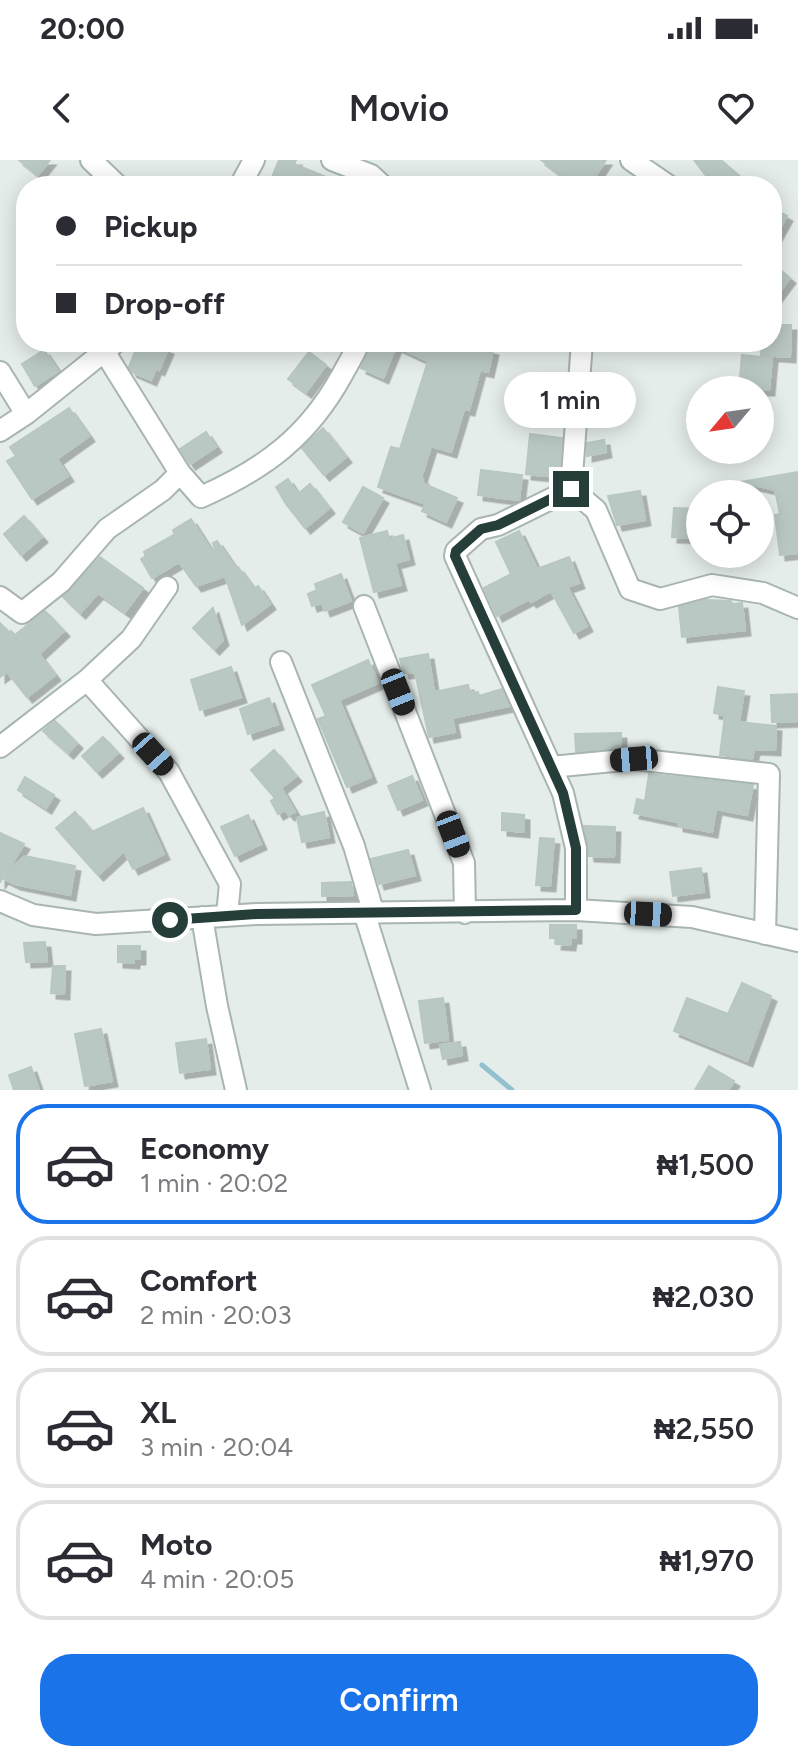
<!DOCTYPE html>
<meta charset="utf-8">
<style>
:root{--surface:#fff;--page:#f2f2f3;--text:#2b2b33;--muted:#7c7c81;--line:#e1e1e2;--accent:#1a73e8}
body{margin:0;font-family:Figtree,sans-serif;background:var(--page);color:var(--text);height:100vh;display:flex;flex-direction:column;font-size:30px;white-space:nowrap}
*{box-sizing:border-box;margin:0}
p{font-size:26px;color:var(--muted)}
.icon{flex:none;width:44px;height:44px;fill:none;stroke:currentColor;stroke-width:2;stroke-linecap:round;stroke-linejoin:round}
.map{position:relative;height:930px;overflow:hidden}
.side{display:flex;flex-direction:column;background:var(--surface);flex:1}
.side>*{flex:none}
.guide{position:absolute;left:16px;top:16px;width:766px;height:176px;border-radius:32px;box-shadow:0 4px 20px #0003;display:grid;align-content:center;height:176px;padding:0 40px;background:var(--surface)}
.needle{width:52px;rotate:241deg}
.fabs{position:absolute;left:686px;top:216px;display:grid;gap:16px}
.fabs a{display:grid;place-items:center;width:88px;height:88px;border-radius:50%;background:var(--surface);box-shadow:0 4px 20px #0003;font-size:40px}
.end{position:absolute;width:36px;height:36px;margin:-18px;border:10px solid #253e39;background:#fff;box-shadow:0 0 0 4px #fff}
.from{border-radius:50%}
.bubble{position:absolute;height:56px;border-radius:28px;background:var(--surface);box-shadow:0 4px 20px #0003;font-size:26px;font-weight:600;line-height:56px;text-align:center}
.car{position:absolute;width:24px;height:48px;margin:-24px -12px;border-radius:10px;box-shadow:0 0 6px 2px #0007;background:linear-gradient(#222 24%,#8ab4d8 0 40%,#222 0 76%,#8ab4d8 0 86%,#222 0)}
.guide b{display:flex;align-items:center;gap:28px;height:76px;font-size:30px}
.guide b+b{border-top:2px solid var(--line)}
.guide i{width:20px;height:20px;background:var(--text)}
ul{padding:14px 0 0;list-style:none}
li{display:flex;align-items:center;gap:24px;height:120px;margin:0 16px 12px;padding:0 24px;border:4px solid var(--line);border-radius:32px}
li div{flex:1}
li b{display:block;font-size:30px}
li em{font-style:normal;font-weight:600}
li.active{border-color:var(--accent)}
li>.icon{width:72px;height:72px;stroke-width:1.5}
.cta{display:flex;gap:16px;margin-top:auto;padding:16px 40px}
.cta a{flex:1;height:92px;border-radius:32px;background:var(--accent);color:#fff;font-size:32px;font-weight:600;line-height:92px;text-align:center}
.status{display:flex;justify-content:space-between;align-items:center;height:56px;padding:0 40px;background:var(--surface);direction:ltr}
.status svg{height:22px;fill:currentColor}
header{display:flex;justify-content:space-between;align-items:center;height:104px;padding:0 40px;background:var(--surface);font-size:36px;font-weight:600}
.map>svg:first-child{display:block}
</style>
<div class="status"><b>20:00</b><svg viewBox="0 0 49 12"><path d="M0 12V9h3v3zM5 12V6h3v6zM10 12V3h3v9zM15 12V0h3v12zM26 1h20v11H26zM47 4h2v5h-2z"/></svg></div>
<header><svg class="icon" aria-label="back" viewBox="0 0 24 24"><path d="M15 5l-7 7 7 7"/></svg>Movio<svg class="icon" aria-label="heart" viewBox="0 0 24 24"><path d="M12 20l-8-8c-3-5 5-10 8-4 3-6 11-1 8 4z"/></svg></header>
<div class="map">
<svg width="798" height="930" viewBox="0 0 798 930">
<defs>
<filter id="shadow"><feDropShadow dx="5.5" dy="5.5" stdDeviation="0" flood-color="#0004"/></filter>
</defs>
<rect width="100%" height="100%" fill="#e5edea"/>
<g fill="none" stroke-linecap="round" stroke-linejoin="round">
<!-- stream -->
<path stroke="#91c0ce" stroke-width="5" d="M482 905 512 930"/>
</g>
<!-- building -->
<path fill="#bac8c3" stroke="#b8c7c2" stroke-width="2" filter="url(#shadow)" d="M19 0H50L38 15Z
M279 0H296L294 4 348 26H286L271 20Z
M541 0H606L589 26H576Z
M694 0H721L751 26H714Z
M772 48 787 56 772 83Z
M779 109 790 118 772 142V117Z
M772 165H791L790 197 761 195 762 182H772Z
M139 182H150L168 189 159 210 156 208 151 220 132 212 129 207Z
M372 182H462L493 190 488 212 480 210 469 250 464 249 451 292 431 286 421 318 423 319 422 323 457 338 446 362 422 351 426 344 378 327 391 287 400 289 428 201 396 186 383 218 361 208Z
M44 190 58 211 35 226 22 204Z
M309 192 326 205 306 232 288 219Z
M742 195 772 198 769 230H739Z
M69 248 89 276 57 299 68 316 32 339 7 301 16 296 10 287Z
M323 268 346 297 324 315 302 288Z
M206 272 216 287 190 304 180 289Z
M530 274 562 278 558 317 526 314Z
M604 280 606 292 587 296V283Z
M481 310 522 315 519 340 478 335Z
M798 312V393L780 395 775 355 780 354 775 330 741 322Z
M288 319 298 334 310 324 329 348 305 368 286 344 276 327Z
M363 327 383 338 363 373 343 362Z
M640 331 645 360 617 365 608 336Z
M674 348 700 349V378L672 377Z
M24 356 42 377 21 395 4 374Z
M191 359 214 395 216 393 213 383 217 381 236 409 238 407 254 429 258 426 270 444 242 465 225 416 196 426 179 402 152 418 141 399 146 396 144 392 175 374 173 370Z
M387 371 389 379 403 375 409 399 395 403 401 425 374 432 360 378Z
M519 371 537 409 569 397 579 423 567 427 587 466 574 473 551 431 531 442 529 439 497 456 484 428 511 414 496 382Z
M100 397 143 428 125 452 98 433 80 453 63 437Z
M341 414 351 441 325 451 322 443 312 446 308 434 317 430 315 424Z
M706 440 731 441 732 444 742 443 745 470 682 477 679 447Z
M213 448 223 480 214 489 193 468Z
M45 451 64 471 39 494 55 515 27 537 7 512 0 517V463L9 473 11 471 15 475Z
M428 494 434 532 468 525 470 533 478 532 479 536 502 529 509 546 452 558 455 572 429 577 415 512 404 513 400 499Z
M368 500 378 523 339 540 371 617 347 627 318 559 326 556 312 525Z
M231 507 241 537 200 550 191 520Z
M718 527 744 531 739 562 776 566 775 590 754 589 752 599 720 595 725 555 714 553Z
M798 534V561L772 562 771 535Z
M269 538 278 564 248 574 240 549Z
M55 561 77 583 68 593 43 571Z
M621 573V587L576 592 575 574Z
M103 577 118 593 97 612 82 596Z
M274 590 296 616 281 628 295 652 289 655 285 650 278 654 271 641 275 638 251 610Z
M649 614 753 625 747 655 716 649 712 672 678 666V662L634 653 637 639 645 641Z
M412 616 422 640 398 650 388 626Z
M25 617 54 635 46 648 18 630Z
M143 648 164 694 133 709 124 691 98 715 56 668 75 652 92 672Z
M324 652 329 677 302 682 297 658Z
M502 653 524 655V672L502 670Z
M248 655 261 684 235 696 221 667Z
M584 666 615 667 614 697 589 696Z
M0 673 24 684 6 713 25 696 75 706 70 735 15 724 3 718 0 722Z
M540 678 554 679 550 726 536 725Z
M408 690 415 715 379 724 371 699Z
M701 708 704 732 673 736 670 712Z
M351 722 353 735 322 736V723Z
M550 765H576V778H571L570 785 556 784 557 778H550Z
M45 782 47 801 26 802 24 783Z
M118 786H140V799H134V803L118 802Z
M53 806H65L64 834 51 833Z
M742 823 771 836 747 901 674 871 687 838 728 854Z
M443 838 448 880 425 883 419 841Z
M101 869 112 921 85 926 75 874Z
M206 879 210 909 180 913 176 883Z
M460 882 462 895 443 899 440 885Z
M709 906 734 921 728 930H695Z
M31 907 39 930H14L9 915Z"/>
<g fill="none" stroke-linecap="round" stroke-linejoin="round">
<defs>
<path id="street" d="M91 0 118 26
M332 0 371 15 383 26
M631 0 669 26
M240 26 254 0
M0 212 26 254
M0 271 26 254 116 182
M180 313 201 337C264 309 308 277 342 215 348 204 355 193 359 182
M571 329 596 350 630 429 660 439 712 425 763 433 798 448
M0 437 22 453 61 422 107 369 163 330 180 313 104 191
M364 446 464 703 465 753
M281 502 354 686 373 751
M87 520 169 612 230 724 227 755
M0 587 87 520 131 479 167 427
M551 607 634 599 769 614 765 774
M0 741 33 755 96 764 257 754 576 750 692 757 798 781
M576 750V688L563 633 455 396 456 391 481 369 498 365 571 329 582 182
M364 752 420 930
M202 757 217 846 236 930"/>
</defs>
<!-- street casing -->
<use href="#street" stroke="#a8b5b1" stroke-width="24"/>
<!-- street -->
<use href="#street" stroke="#fff" stroke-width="20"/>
</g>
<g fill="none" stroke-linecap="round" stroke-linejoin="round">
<!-- route -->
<path stroke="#253e39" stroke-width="10" d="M170 760 257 754 576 750V688L563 633 455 396 456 391 481 369 498 365 571 329"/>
</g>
</svg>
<div class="fabs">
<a><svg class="needle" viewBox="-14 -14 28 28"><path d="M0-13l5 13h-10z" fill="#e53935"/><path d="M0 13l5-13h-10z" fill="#7c7c81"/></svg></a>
<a><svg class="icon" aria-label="locate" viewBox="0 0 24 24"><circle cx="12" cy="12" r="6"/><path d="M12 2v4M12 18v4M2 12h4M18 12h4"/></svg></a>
</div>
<i class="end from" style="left:170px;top:760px"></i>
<i class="end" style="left:571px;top:329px"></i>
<div class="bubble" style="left:504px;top:212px;width:132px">1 min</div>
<i class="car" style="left:398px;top:532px;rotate:158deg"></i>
<i class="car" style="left:153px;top:594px;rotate:138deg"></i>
<i class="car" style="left:634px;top:599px;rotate:265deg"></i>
<i class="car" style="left:453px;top:674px;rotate:159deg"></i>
<i class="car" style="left:648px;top:754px;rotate:93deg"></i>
<div class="guide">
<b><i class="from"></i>Pickup</b>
<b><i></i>Drop-off</b>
</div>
</div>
<section class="side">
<ul>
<li class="active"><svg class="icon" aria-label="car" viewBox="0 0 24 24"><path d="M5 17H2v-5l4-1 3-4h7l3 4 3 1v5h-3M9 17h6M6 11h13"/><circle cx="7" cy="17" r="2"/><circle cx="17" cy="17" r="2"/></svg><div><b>Economy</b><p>1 min · 20:02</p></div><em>₦1,500</em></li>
<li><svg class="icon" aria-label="car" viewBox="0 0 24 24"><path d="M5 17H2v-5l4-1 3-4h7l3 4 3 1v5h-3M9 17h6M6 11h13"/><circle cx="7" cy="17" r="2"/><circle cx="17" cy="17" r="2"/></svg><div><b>Comfort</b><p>2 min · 20:03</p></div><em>₦2,030</em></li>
<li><svg class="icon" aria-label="car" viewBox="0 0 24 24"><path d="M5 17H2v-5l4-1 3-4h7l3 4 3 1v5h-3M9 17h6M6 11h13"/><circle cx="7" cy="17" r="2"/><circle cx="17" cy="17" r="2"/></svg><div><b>XL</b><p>3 min · 20:04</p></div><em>₦2,550</em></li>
<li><svg class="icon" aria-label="car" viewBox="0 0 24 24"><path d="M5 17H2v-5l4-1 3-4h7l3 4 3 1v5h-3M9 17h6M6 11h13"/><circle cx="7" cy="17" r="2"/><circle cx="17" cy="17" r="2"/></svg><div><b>Moto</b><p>4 min · 20:05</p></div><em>₦1,970</em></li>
</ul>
<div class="cta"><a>Confirm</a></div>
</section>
